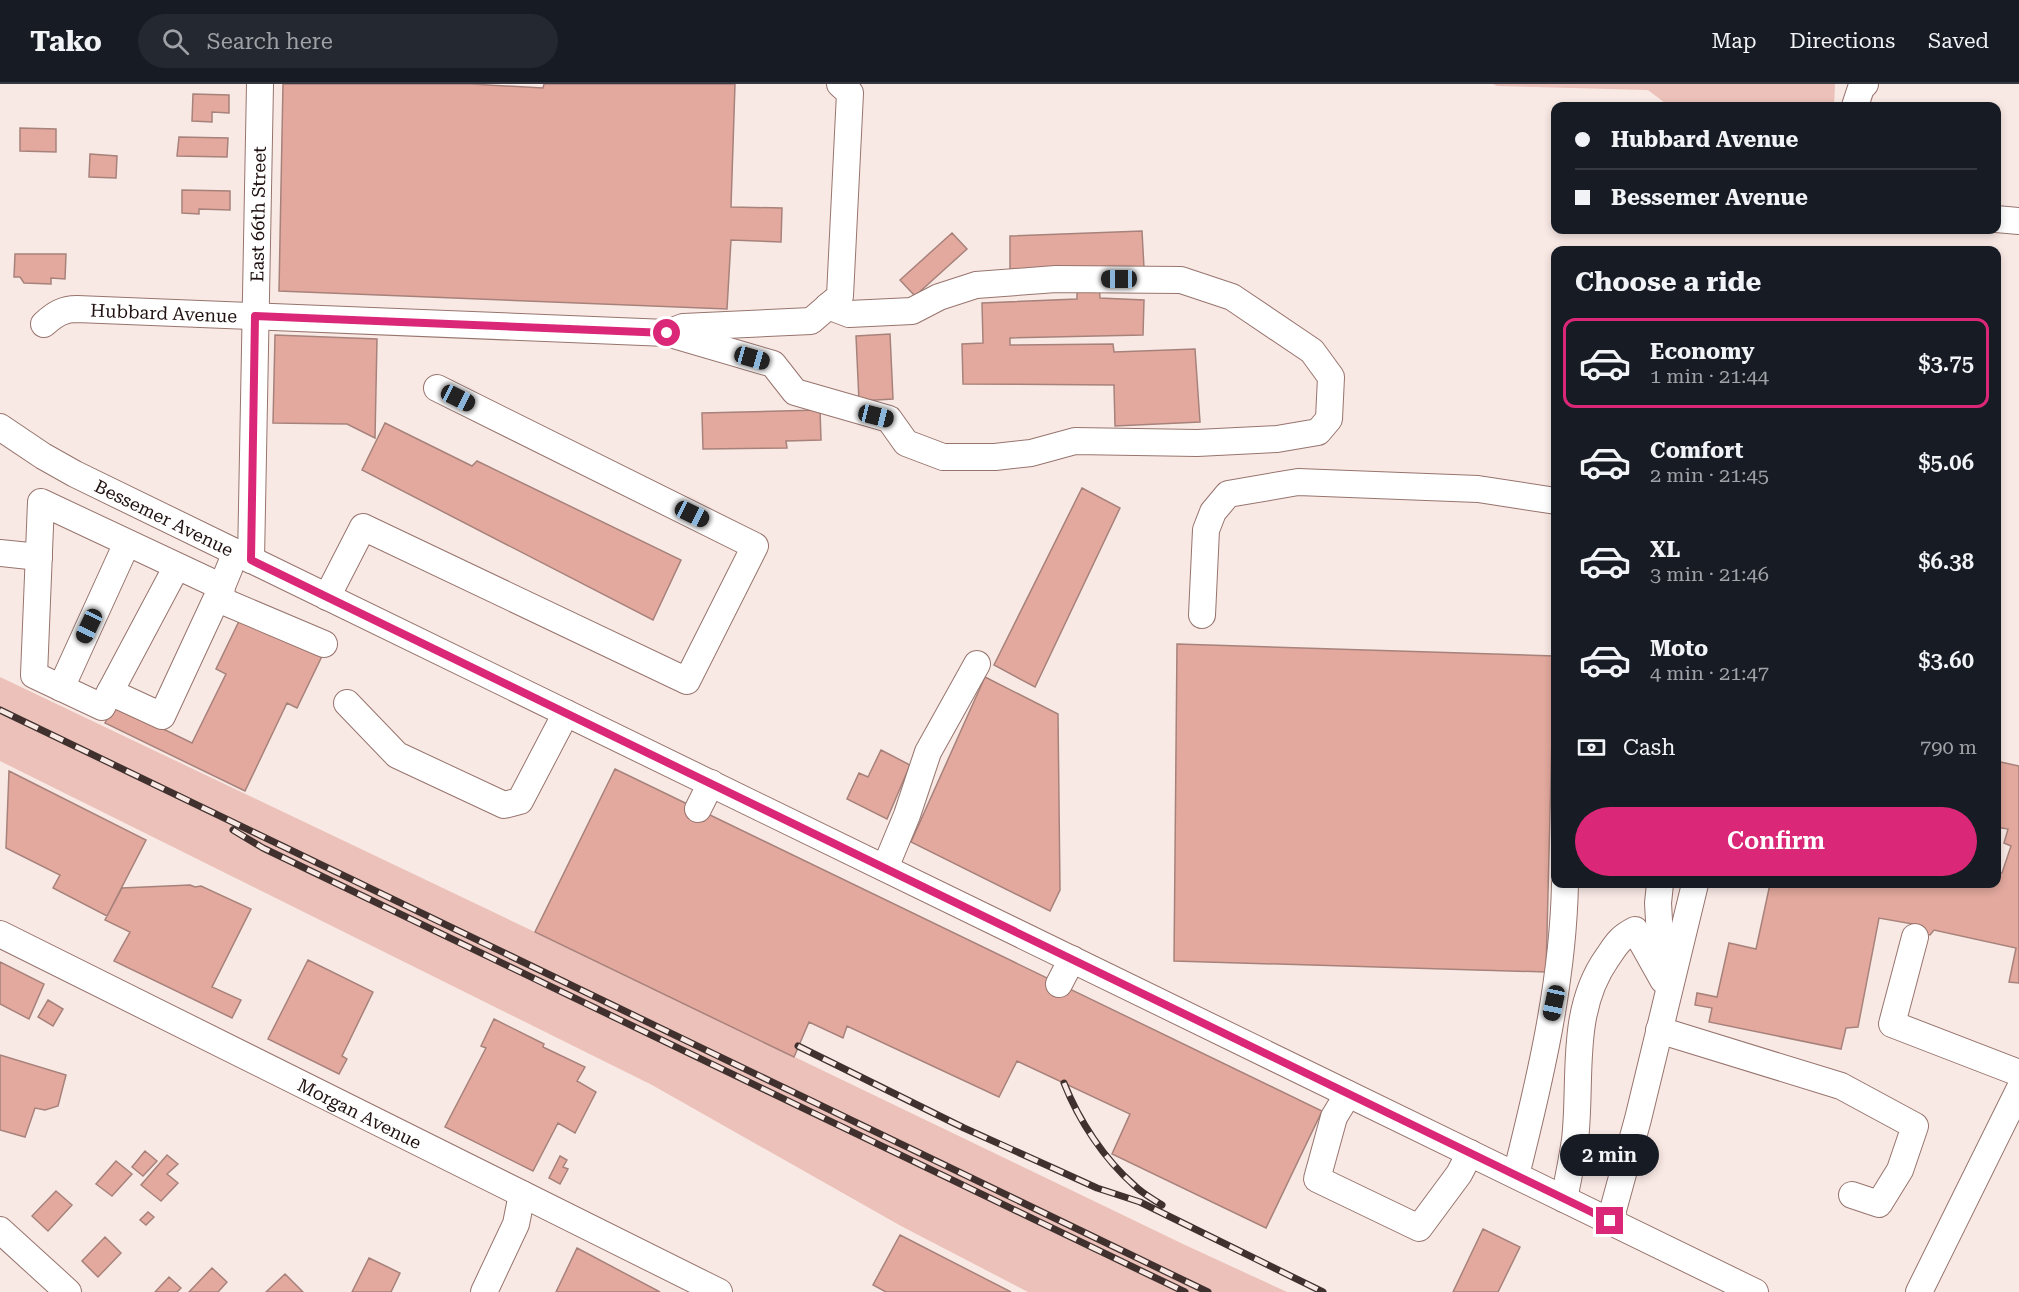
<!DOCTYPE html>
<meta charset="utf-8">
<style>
:root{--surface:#171b24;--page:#242831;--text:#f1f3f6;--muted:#9ea1a6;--line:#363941;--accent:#db2777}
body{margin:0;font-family:"Roboto Serif",serif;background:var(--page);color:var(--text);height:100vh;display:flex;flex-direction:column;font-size:22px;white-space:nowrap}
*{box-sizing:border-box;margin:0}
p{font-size:20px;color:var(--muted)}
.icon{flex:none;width:33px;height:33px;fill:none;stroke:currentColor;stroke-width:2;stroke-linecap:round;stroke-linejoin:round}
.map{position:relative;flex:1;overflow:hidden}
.details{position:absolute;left:1551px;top:162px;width:450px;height:642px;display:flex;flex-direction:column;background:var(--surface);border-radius:12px;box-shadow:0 3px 9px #0003}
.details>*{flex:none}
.banner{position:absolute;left:1551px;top:18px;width:450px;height:132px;border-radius:12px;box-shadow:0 3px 9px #0003;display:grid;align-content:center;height:132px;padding:0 24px;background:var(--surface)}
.end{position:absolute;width:27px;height:27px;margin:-14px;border:8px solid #db2777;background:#fff;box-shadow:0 0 0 3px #fff}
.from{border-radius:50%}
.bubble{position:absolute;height:42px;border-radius:21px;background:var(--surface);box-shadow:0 3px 9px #0003;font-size:20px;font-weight:600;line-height:42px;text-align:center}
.car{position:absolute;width:18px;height:36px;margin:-18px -9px;border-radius:8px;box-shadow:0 0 4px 2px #0007;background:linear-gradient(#222 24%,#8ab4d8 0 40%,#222 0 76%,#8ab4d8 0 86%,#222 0)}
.banner b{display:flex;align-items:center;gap:21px;height:57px;font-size:22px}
.banner b+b{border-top:2px solid var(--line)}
.banner i{width:15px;height:15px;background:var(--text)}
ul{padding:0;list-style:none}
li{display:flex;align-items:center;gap:18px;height:90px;margin:0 12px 9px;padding:0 12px;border:3px solid transparent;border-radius:12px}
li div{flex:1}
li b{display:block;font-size:22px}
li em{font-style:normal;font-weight:600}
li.selected{border-color:var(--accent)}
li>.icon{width:54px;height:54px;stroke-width:1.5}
h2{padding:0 24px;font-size:27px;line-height:72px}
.pay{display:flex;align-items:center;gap:15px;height:66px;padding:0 24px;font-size:22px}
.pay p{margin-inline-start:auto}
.primary-button{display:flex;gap:12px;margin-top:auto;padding:12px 24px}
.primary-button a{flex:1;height:69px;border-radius:36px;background:var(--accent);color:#fff;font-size:24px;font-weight:600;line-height:69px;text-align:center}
header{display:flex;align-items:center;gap:36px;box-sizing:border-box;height:84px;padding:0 30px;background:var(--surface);border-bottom:2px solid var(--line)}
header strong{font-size:28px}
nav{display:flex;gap:33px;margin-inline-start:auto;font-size:21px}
.search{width:420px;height:54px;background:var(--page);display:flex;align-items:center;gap:15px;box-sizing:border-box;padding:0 21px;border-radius:33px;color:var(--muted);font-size:22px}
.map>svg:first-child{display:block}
</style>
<header>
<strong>Tako</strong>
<div class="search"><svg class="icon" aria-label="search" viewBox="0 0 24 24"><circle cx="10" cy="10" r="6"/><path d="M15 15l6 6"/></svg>Search here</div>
<nav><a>Map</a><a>Directions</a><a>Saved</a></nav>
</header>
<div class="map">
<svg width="2019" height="1208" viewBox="0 0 2019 1208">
<rect width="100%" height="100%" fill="#f9e9e5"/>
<!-- green -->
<path fill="#ebc1b9" d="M1493 0H1835L1834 22H1669L1648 6 1497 2Z
M0 593 535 848 1183 1160 1287 1208H1028L901 1142 652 1001 0 677Z"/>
<!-- building -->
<path fill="#e3a99e" stroke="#a7827b" stroke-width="1.5" d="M283 0H471L543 4 544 0H735L731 123 782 124 781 158 731 156 727 225 279 207Z
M193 10 229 11V29L212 28V38L192 37Z
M20 44 56 45V68L20 67Z
M179 53 228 54 227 73 177 72Z
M90 70 117 72 116 94 89 93Z
M182 106 230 107V126L199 125V130L182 129Z
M1142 147 1144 184 1010 190V152Z
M952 149 967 165 915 212 900 196Z
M15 170H66L65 195 51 194V200L24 199 20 193H14Z
M1099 200 1100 214 1144 216 1143 251 1010 254V261L1113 260 1114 268 1195 265 1200 338 1115 342 1114 301 963 300 962 260 983 259 982 219 1077 215V201Z
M890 250 893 315 859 317 856 252Z
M275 251 377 255 375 354 347 340 273 339Z
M820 326 821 356 786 357 787 364 703 365 702 329Z
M385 339 472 382 477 377 681 476 653 536 362 386Z
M1082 404 1120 424 1035 603 994 581Z
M242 531 323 570 297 624 287 619 245 707 105 639 114 621 192 659 226 590 216 585Z
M1177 560 1554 572 1546 888 1174 877Z
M985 593 1058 630 1060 806 1050 827 911 758Z
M881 666 910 681 887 735 847 715 859 689 868 693Z
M1996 677 2019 682V899L2009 898 2016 864 1934 846 1930 851 1912 847 1913 840 1879 834 1858 943 1846 944 1841 965 1709 938 1712 924 1695 921 1697 909 1717 913 1729 859 1756 865 1770 800H1996V788L2002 789 2011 762 2004 759 2008 745 1996 743Z
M615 685 1322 1027 1266 1144 1112 1070 1130 1030 1017 977 999 1013 847 942 843 954 809 938 794 973 535 848Z
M9 687 146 756 107 832 53 804 60 791 6 764Z
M190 801 195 803 201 802 251 825 212 903 241 916 232 934 114 877 130 848 105 836 122 804Z
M308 876 373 908 342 972 347 975 339 990 268 955Z
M0 878 44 900 29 935 0 920Z
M48 916 63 925 53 942 38 933Z
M494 935 544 960 543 963 585 983 577 997 596 1008 575 1049 558 1039 533 1087 445 1043 486 964 481 962Z
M0 971 66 991 58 1022 45 1026 35 1024 25 1053 0 1046Z
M145 1067 157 1077 143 1092 132 1083Z
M167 1071 178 1080 167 1090 178 1099 161 1117 141 1101Z
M560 1072 567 1076 563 1083 568 1085 560 1100 549 1094Z
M116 1077 132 1090 112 1112 96 1100Z
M56 1107 72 1121 48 1147 32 1132Z
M148 1128 154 1133 146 1141 140 1136Z
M1483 1145 1520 1163 1498 1208H1453Z
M900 1151 1011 1208H886L873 1201Z
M105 1153 121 1169 98 1193 82 1177Z
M577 1164 660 1208H556Z
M369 1174 400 1189 391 1208H352Z
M212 1184 227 1198 218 1208H189Z
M285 1190 303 1208H266Z
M169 1193 181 1204 177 1208H155Z"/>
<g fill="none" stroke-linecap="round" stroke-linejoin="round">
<defs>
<g id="minor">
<path d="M1855 22 1861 4 1865 0"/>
<path d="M1996 135 2019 137"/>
<path id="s1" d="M44 240C55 230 63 225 77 225L667 249 683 243 811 237 840 212 850 9 840 0"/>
<path d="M667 249 773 280 795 308 889 335 906 359 943 373H995L1031 369 1075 357 1197 359 1277 355 1318 348 1329 335 1331 293 1312 267 1232 213 1181 196 1056 195 976 201 939 213 912 227 849 230 828 222"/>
<path id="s2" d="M0 343 43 372 75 390 1755 1208"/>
<path d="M236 468 220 507 225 518 324 560"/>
<path d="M0 469 39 473"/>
<path id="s3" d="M251 476 260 0"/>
<path d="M177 482 102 623 34 591 41 418 222 503"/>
<path d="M327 513 363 443 687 597 755 462 437 304"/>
<path d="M1202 531 1206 446 1213 428 1228 410 1298 398 1478 405 1556 417"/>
<path d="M61 604 127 459"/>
<path d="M110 608 162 632 220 507"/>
<path d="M347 619 397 671 504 721 520 717 566 629"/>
<path d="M698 725 711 699"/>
<path d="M885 784 907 731 928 668 977 580"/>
<path d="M1660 800 1658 819 1662 889"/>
<path id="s4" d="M0 850 719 1208"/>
<path d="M1915 853 1892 940 2019 989"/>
<path d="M1059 900 1072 875"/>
<path d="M1659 946 1841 1002 1915 1042 1900 1086 1879 1120 1852 1111"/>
<path d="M1348 1010 1334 1033 1317 1095 1419 1144 1459 1090 1470 1069"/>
<path d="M1516 1091C1540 996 1563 898 1565 800"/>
<path d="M1564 1115C1568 1096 1572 1076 1575 1056 1582 995 1569 928 1607 874 1616 861 1619 854 1635 846L1663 896"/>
<path d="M1610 1137 1638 1035 1695 800"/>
<path d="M0 1146 68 1208"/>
<path d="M484 1208 516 1140 522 1110"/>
<path d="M1919 1208 2019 1006"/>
</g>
</defs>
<!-- minor casing -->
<use href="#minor" stroke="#97746d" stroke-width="28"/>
<!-- minor -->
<use href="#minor" stroke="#fff" stroke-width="26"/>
<defs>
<path id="rail" d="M0 626 1208 1208
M233 746 263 764 1185 1208
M798 962 964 1044 1053 1084 1097 1104 1140 1118 1323 1208
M1064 999C1079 1037 1104 1075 1135 1102 1143 1110 1153 1115 1162 1121"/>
</defs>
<!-- rail casing -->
<use href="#rail" stroke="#40312f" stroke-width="7"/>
<!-- rail -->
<use href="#rail" stroke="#f9e9e5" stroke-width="4.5" stroke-dasharray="14" stroke-linecap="butt"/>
</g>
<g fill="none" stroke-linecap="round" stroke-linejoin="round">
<!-- route -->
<path stroke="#db2777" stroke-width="8" d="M667 249 255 232 251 476 1610 1137"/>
</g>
<g text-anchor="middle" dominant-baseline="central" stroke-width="5" stroke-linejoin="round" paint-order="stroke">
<!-- street labels -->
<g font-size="18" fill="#1f110f" stroke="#f9e9e5">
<text stroke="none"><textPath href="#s3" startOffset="346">East 66th Street</textPath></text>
<text stroke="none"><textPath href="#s1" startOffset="124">Hubbard Avenue</textPath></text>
<text stroke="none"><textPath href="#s2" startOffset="188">Bessemer Avenue</textPath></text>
<text stroke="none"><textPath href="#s4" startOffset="402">Morgan Avenue</textPath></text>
</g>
</g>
</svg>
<i class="end from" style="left:667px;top:249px"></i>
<i class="end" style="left:1610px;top:1137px"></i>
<div class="bubble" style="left:1560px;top:1050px;width:99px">2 min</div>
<i class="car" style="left:1119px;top:195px;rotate:270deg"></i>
<i class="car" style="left:752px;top:274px;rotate:106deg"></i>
<i class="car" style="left:458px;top:314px;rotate:117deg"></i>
<i class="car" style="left:876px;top:332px;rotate:104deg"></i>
<i class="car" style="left:692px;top:430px;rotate:116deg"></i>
<i class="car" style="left:89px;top:542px;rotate:205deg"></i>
<i class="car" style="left:1554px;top:919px;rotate:192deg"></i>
<div class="banner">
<b><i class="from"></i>Hubbard Avenue</b>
<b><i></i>Bessemer Avenue</b>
</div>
<section class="details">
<h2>Choose a ride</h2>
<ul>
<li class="selected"><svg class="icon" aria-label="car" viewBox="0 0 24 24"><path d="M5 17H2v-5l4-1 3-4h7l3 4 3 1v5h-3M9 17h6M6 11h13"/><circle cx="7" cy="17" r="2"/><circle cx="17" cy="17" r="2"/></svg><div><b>Economy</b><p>1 min · 21:44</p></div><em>$3.75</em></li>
<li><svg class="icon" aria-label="car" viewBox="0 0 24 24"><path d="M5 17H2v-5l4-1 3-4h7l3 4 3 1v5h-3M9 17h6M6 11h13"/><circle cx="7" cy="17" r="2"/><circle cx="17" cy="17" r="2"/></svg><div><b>Comfort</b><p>2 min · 21:45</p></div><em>$5.06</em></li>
<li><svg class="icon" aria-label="car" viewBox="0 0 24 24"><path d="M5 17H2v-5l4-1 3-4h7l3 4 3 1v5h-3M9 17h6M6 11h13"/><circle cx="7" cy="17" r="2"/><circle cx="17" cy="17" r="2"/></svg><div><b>XL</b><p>3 min · 21:46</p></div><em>$6.38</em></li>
<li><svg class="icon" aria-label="car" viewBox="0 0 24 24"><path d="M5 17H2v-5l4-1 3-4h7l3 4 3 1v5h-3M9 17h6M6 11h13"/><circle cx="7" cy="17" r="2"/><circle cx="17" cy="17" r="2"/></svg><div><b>Moto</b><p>4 min · 21:47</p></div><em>$3.60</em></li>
</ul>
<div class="pay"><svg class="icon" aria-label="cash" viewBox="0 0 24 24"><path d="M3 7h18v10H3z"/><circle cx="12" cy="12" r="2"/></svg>Cash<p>790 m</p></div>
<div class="primary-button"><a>Confirm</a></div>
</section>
</div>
